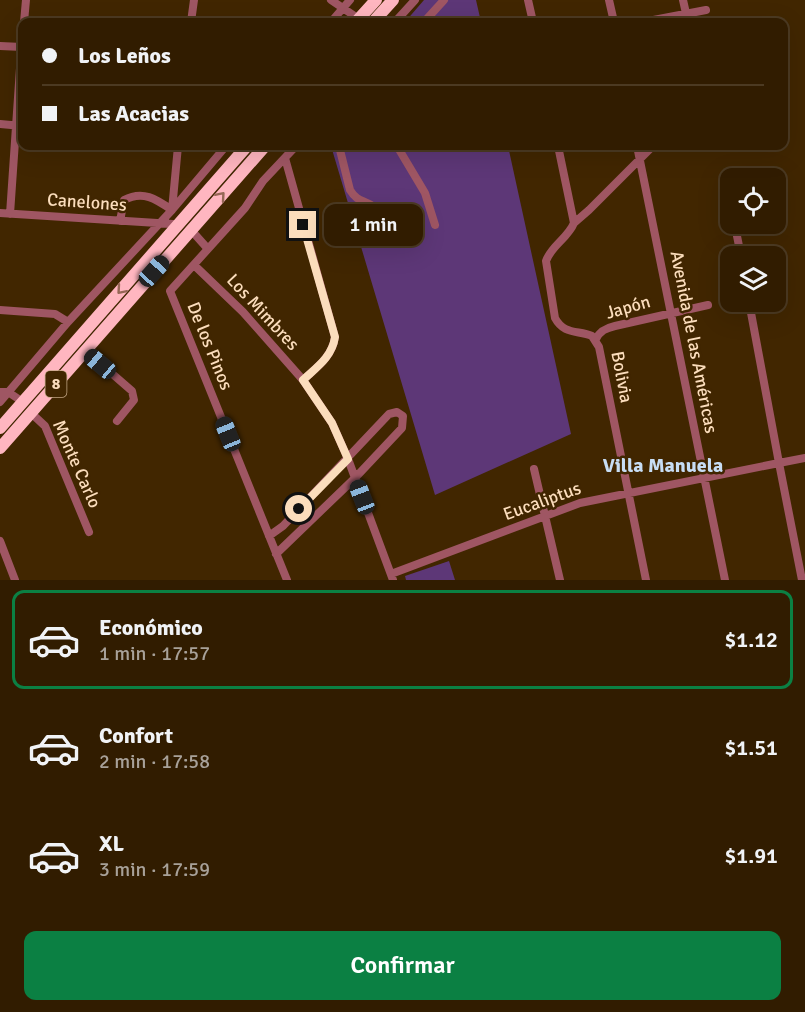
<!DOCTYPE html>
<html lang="es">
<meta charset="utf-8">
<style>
:root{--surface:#311c00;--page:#39250a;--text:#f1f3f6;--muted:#a8a199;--line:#4c3a22;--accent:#0b8043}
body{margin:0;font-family:Signika,sans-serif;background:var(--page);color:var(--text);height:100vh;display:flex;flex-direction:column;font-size:22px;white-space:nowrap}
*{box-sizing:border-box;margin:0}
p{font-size:20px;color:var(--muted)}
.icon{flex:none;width:33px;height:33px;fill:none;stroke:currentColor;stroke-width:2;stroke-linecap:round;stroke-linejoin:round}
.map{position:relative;height:580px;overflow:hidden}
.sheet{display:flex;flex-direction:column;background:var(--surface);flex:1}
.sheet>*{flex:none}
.hud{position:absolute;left:18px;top:18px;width:770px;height:132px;border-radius:12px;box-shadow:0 6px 24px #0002,0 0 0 2px var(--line);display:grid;align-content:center;height:132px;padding:0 24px;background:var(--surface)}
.controls{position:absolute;left:720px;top:168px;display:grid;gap:12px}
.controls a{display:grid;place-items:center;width:66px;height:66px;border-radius:12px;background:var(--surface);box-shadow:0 6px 24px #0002,0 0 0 2px var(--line);font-size:30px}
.end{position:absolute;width:27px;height:27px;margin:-14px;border:8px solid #fbddbc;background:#111;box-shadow:0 0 0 3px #111}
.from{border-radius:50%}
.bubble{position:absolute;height:42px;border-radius:12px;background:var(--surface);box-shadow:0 6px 24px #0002,0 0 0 2px var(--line);font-size:20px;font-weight:600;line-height:42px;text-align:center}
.car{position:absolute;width:18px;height:36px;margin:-18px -9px;border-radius:8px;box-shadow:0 0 4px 2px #0007;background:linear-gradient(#222 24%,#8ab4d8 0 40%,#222 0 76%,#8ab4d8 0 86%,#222 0)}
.hud b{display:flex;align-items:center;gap:21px;height:57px;font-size:22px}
.hud b+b{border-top:2px solid var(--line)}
.hud i{width:15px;height:15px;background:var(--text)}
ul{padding:10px 0 0;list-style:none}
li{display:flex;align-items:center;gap:18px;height:99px;margin:0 12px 9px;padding:0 12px;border:3px solid transparent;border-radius:12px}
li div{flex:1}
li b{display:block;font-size:22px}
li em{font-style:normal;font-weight:600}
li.current{border-color:var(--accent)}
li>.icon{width:54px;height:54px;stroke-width:1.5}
.primary-button{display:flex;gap:12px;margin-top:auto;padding:12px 24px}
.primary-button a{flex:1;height:69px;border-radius:12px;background:var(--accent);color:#fff;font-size:24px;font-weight:600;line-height:69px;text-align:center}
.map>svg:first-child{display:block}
</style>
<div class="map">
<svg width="805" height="580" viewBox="0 0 805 580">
<rect width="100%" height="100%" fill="#412600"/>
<!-- green -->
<path fill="#5d3777" d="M424 0H476L481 22H405Z
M331 146H508L571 434 435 495Z
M449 561 455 580H406L405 576Z"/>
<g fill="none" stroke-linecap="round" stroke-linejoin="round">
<!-- minor -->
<path stroke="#9f5663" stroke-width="8" d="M331 0 359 19
M528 0 533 22
M609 0 614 22
M683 0 688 22
M24 22 26 0
M191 22 194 0
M331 22 350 0
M395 22 415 0
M424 22 444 0
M643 22 706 10
M0 46 22 47
M0 124 22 126
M339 146 350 190C358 203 364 199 374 207 385 215 380 219 396 224
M397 146 425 193 435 225
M558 146 574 223C568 238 551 246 546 261L555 318C564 335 578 330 592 336L599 347 646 580
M637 146 725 580
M285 158 335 337C332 357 317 367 303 380
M172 210 178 146
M0 213 173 224
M10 214 22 39
M120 221 124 200C143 190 156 199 172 210
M574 223 589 210 653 146
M735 226 741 256
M191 230 208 249
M194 265 243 312 303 380 332 423 348 459 393 580
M749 302 779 463 805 458
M0 310 55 314 68 322
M596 339C600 331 606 328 615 326L708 305
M86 351 132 391 134 400 117 421
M0 392H8L23 402
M0 402 68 322 172 210 226 146
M31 413 45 426 89 532
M534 469 560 580
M269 536 283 526 389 414 397 412 403 416 402 428 355 478 276 554
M0 541 15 580
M391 574 580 503 779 463 802 580
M287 580 170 291 245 208 263 181 296 146"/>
<!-- highway -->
<path stroke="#ffb6c0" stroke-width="12" d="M356 22 376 0
M373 22 393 0
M0 428 247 146
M0 448 265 146"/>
</g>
<!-- one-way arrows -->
<defs><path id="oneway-chevron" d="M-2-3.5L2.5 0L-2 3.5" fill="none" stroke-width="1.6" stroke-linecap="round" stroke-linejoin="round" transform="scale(1.5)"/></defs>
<g stroke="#966756">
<use href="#oneway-chevron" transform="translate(221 196) rotate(-49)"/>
<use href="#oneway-chevron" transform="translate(121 290) rotate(131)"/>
</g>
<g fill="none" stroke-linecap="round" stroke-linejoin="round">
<!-- route -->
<path stroke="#fbddbc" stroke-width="8" d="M299 509 348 459 332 423 303 380C317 367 332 357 335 337L303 225"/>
</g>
<g text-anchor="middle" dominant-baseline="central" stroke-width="5" stroke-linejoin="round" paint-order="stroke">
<!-- shield labels -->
<rect fill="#412600" stroke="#c3a684" stroke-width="1.5" x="45.5" y="371" width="21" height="26" rx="4.5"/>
<g font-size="16" font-weight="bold" fill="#fbddbc">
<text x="56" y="384">8</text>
</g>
<!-- street labels -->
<g font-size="18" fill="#fbddbc" stroke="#412600">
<text transform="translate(87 202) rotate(4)">Canelones</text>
<text transform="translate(628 307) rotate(-16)">Japón</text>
<text transform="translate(263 312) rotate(47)">Los Mimbres</text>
<text transform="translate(694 342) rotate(79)">Avenida de las Américas</text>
<text transform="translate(210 346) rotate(68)">De los Pinos</text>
<text transform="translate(622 377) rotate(79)">Bolivia</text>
<text transform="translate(77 464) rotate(66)">Monte Carlo</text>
<text transform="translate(542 501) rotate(-20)">Eucaliptus</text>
</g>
<!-- neighbourhood labels -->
<g font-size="20" font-weight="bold" fill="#c7ddf4" stroke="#412600">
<text x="663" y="465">Villa Manuela</text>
</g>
</g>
</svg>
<div class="controls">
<a><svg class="icon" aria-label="locate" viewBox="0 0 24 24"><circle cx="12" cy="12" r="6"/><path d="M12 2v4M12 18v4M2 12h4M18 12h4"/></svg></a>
<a><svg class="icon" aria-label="layers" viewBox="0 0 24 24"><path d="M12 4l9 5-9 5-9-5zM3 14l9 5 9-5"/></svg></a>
</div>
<i class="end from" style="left:299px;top:509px"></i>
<i class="end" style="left:303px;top:225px"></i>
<div class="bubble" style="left:324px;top:204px;width:99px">1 min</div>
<i class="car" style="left:154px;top:271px;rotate:42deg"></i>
<i class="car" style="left:100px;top:364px;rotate:310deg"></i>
<i class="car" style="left:228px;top:434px;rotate:338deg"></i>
<i class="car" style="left:362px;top:497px;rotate:339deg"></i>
<div class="hud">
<b><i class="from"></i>Los Leños</b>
<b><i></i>Las Acacias</b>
</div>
</div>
<section class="sheet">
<ul>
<li class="current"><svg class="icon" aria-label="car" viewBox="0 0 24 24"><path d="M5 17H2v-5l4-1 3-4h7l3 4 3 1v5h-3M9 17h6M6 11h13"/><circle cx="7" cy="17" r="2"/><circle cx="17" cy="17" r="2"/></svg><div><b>Económico</b><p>1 min · 17:57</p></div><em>$1.12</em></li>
<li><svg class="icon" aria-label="car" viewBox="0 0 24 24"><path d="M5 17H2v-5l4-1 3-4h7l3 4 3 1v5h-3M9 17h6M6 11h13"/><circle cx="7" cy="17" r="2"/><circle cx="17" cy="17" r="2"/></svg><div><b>Confort</b><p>2 min · 17:58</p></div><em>$1.51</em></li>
<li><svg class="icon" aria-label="car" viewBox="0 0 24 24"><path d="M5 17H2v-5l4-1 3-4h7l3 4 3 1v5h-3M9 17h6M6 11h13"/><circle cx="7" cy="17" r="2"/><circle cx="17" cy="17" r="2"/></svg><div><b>XL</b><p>3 min · 17:59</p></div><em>$1.91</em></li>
</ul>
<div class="primary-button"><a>Confirmar</a></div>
</section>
